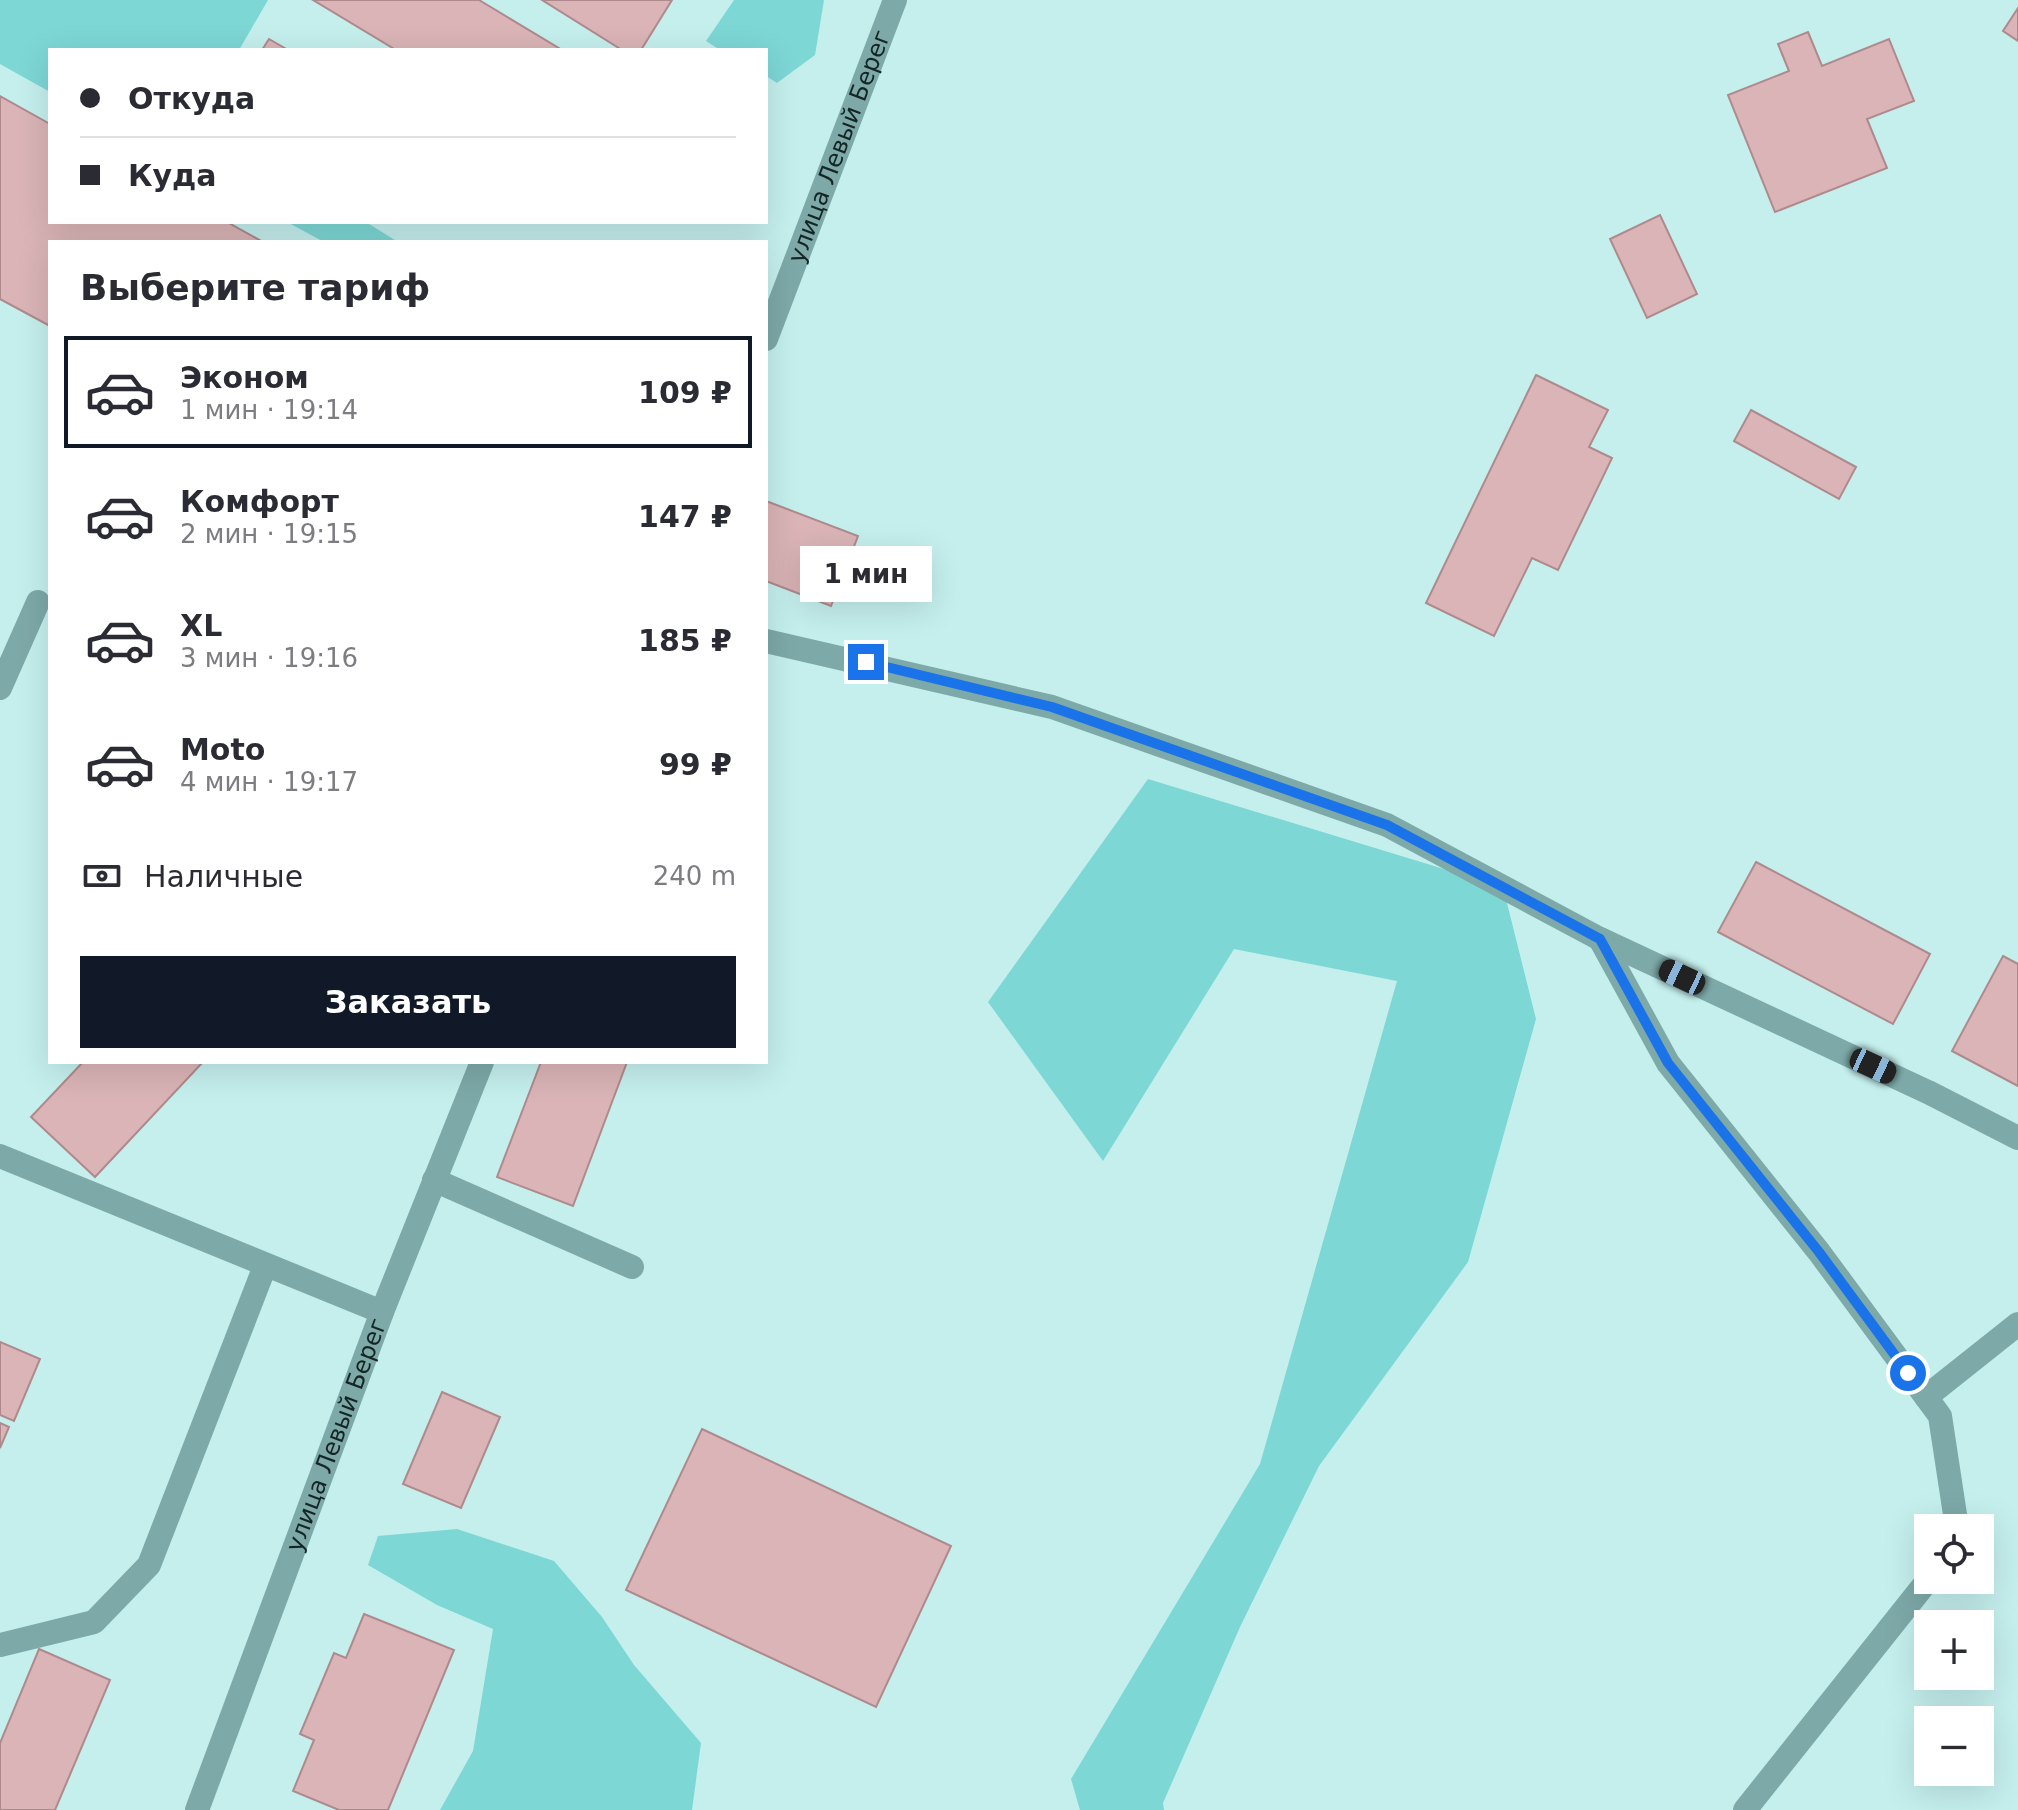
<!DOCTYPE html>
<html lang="ru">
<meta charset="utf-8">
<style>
:root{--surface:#fff;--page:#f2f2f3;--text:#2b2b33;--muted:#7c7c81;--line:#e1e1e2;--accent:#111827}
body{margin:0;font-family:"DejaVu Sans",sans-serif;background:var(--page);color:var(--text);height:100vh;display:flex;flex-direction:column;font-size:30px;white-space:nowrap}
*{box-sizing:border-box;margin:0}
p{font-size:26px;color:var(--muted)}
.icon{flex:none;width:44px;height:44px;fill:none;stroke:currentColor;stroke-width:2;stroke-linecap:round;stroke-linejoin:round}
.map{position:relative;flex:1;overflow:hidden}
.details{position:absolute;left:48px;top:240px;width:720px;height:824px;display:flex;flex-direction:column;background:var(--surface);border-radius:0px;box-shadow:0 8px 32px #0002}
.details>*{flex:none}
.hud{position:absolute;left:48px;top:48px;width:720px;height:176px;border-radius:0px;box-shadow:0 8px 32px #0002;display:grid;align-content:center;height:176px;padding:0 32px;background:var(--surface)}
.fabs{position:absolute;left:1914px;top:1514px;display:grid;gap:16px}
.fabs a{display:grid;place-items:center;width:80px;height:80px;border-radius:0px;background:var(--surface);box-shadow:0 8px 32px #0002;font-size:40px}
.end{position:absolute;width:36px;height:36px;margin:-18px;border:10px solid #1a73e8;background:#fff;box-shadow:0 0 0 4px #fff}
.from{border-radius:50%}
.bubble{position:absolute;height:56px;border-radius:0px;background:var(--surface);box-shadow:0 8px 32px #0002;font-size:26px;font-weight:700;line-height:56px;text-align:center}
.car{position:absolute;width:24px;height:48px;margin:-24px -12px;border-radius:10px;box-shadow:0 0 6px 2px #0007;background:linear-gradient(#222 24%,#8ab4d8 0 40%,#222 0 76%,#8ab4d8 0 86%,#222 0)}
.hud b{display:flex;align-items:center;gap:28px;height:76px;font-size:30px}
.hud b+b{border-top:2px solid var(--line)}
.hud i{width:20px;height:20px;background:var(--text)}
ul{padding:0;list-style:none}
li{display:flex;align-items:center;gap:24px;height:112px;margin:0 16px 12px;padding:0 16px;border:4px solid transparent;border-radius:0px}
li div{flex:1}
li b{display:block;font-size:30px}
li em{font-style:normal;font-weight:700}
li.selected{border-color:var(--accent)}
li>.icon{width:72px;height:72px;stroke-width:1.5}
h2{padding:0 32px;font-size:36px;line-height:96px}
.pay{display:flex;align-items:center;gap:20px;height:88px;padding:0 32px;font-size:30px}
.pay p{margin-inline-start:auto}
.button{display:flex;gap:16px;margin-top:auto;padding:16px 32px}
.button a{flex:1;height:92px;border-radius:0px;background:var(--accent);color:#fff;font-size:32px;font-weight:700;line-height:92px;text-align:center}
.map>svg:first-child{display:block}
</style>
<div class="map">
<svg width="2018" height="1810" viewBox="0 0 2018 1810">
<rect width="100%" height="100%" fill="#c4efed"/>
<!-- green -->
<path fill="#7dd7d5" d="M0 0H268L239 50H50V92L0 64Z
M734 0H824L815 55 777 83 766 76V50H720L706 41Z
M287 222H366L398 242H324Z
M1148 779 1503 887 1536 1019 1468 1262 1319 1466 1240 1627 1163 1803 1164 1810H1080L1071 1779 1260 1464 1397 981 1234 949 1103 1161 988 1002Z
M457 1529 554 1561 602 1617 634 1665 701 1743 692 1810H440L473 1751 493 1629 437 1605 368 1565 378 1536Z"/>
<!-- building -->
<path fill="#dab4b6" stroke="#af8a8c" stroke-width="2" d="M313 0H479L562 50H396Z
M542 0H672L641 50H622Z
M2018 8V41L2003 31Z
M1808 32 1822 66 1889 39 1914 101 1867 119 1887 168 1775 212 1728 95 1789 71 1778 44Z
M269 39 288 50H262Z
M0 96 50 124V222H227L263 242H50V326L0 299Z
M1660 215 1697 294 1647 318 1610 239Z
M1536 375 1608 410 1589 447 1612 458 1558 570 1532 558 1494 636 1426 603Z
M1751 410 1856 467 1839 499 1734 441Z
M766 501 858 536 831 606 766 581Z
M1756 862 1930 954 1893 1024 1718 932Z
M2003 956 2018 964V1086L1952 1051Z
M83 1062H203L95 1177 31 1117Z
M541 1062H627L573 1206 497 1177Z
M0 1342 40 1359 14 1421 0 1415Z
M442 1392 500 1417 461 1508 403 1484Z
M0 1423 9 1427 0 1448Z
M702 1429 951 1546 876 1707 626 1590Z
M364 1614 454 1650 388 1810H339L293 1791 314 1740 300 1734 334 1653 346 1658Z
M39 1649 110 1680 55 1810H0V1743Z"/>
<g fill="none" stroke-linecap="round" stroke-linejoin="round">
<!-- minor -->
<g stroke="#7da9a8" stroke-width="24">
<path id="s1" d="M766 339 895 0"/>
<path d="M766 641 1052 707 1387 825 1600 939 1928 1092 2018 1138"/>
<path d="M0 688 38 602"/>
<path d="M1600 939 1668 1063 1819 1252 1940 1416 1956 1521 1952 1528"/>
<path d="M0 1156 382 1312"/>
<path d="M434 1180 632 1267"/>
<path d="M1926 1397 2018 1324"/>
<path d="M0 1645 94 1622 149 1565 265 1266"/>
<path id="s2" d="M197 1810 382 1312 482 1062"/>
<path d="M1745 1810 1928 1580"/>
</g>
</g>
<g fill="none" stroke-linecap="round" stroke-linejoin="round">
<!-- route -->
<path stroke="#1a73e8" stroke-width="10" d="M866 662 1052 707 1387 825 1600 939 1668 1063 1819 1252 1908 1373"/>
</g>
<g text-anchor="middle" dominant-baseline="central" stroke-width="8" stroke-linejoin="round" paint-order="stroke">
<!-- street labels -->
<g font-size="24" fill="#142524" stroke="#c4efed">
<text stroke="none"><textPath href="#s1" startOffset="206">улица Левый Берег</textPath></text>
<text stroke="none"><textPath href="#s2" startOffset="400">улица Левый Берег</textPath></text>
</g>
</g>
</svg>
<div class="fabs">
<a><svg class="icon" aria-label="locate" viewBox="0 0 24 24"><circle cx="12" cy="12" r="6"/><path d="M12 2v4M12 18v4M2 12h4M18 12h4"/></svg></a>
<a>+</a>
<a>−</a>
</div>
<i class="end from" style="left:1908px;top:1373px"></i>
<i class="end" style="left:866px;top:662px"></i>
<div class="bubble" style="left:800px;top:546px;width:132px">1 мин</div>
<i class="car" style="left:1682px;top:977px;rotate:295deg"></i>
<i class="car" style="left:1873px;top:1066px;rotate:115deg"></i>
<div class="hud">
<b><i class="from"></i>Откуда</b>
<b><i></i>Куда</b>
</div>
<section class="details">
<h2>Выберите тариф</h2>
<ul>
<li class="selected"><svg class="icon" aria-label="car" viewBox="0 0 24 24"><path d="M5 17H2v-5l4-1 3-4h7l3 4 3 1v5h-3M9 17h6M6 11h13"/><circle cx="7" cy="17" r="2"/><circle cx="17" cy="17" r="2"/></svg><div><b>Эконом</b><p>1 мин · 19:14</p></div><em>109 ₽</em></li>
<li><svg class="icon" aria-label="car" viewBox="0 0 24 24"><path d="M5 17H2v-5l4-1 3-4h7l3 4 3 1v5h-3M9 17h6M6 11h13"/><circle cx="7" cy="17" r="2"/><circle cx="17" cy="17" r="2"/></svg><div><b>Комфорт</b><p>2 мин · 19:15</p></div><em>147 ₽</em></li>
<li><svg class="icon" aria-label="car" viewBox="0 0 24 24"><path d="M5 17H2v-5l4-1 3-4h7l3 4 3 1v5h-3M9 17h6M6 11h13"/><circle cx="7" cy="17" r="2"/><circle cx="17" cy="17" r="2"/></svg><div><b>XL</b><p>3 мин · 19:16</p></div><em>185 ₽</em></li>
<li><svg class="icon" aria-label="car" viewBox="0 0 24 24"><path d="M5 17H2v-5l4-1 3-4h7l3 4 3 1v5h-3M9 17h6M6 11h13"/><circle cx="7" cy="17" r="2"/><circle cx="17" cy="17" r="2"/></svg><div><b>Moto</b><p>4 мин · 19:17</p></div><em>99 ₽</em></li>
</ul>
<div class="pay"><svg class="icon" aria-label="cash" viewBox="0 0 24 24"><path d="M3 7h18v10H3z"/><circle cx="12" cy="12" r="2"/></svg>Наличные<p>240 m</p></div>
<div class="button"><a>Заказать</a></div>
</section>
</div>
